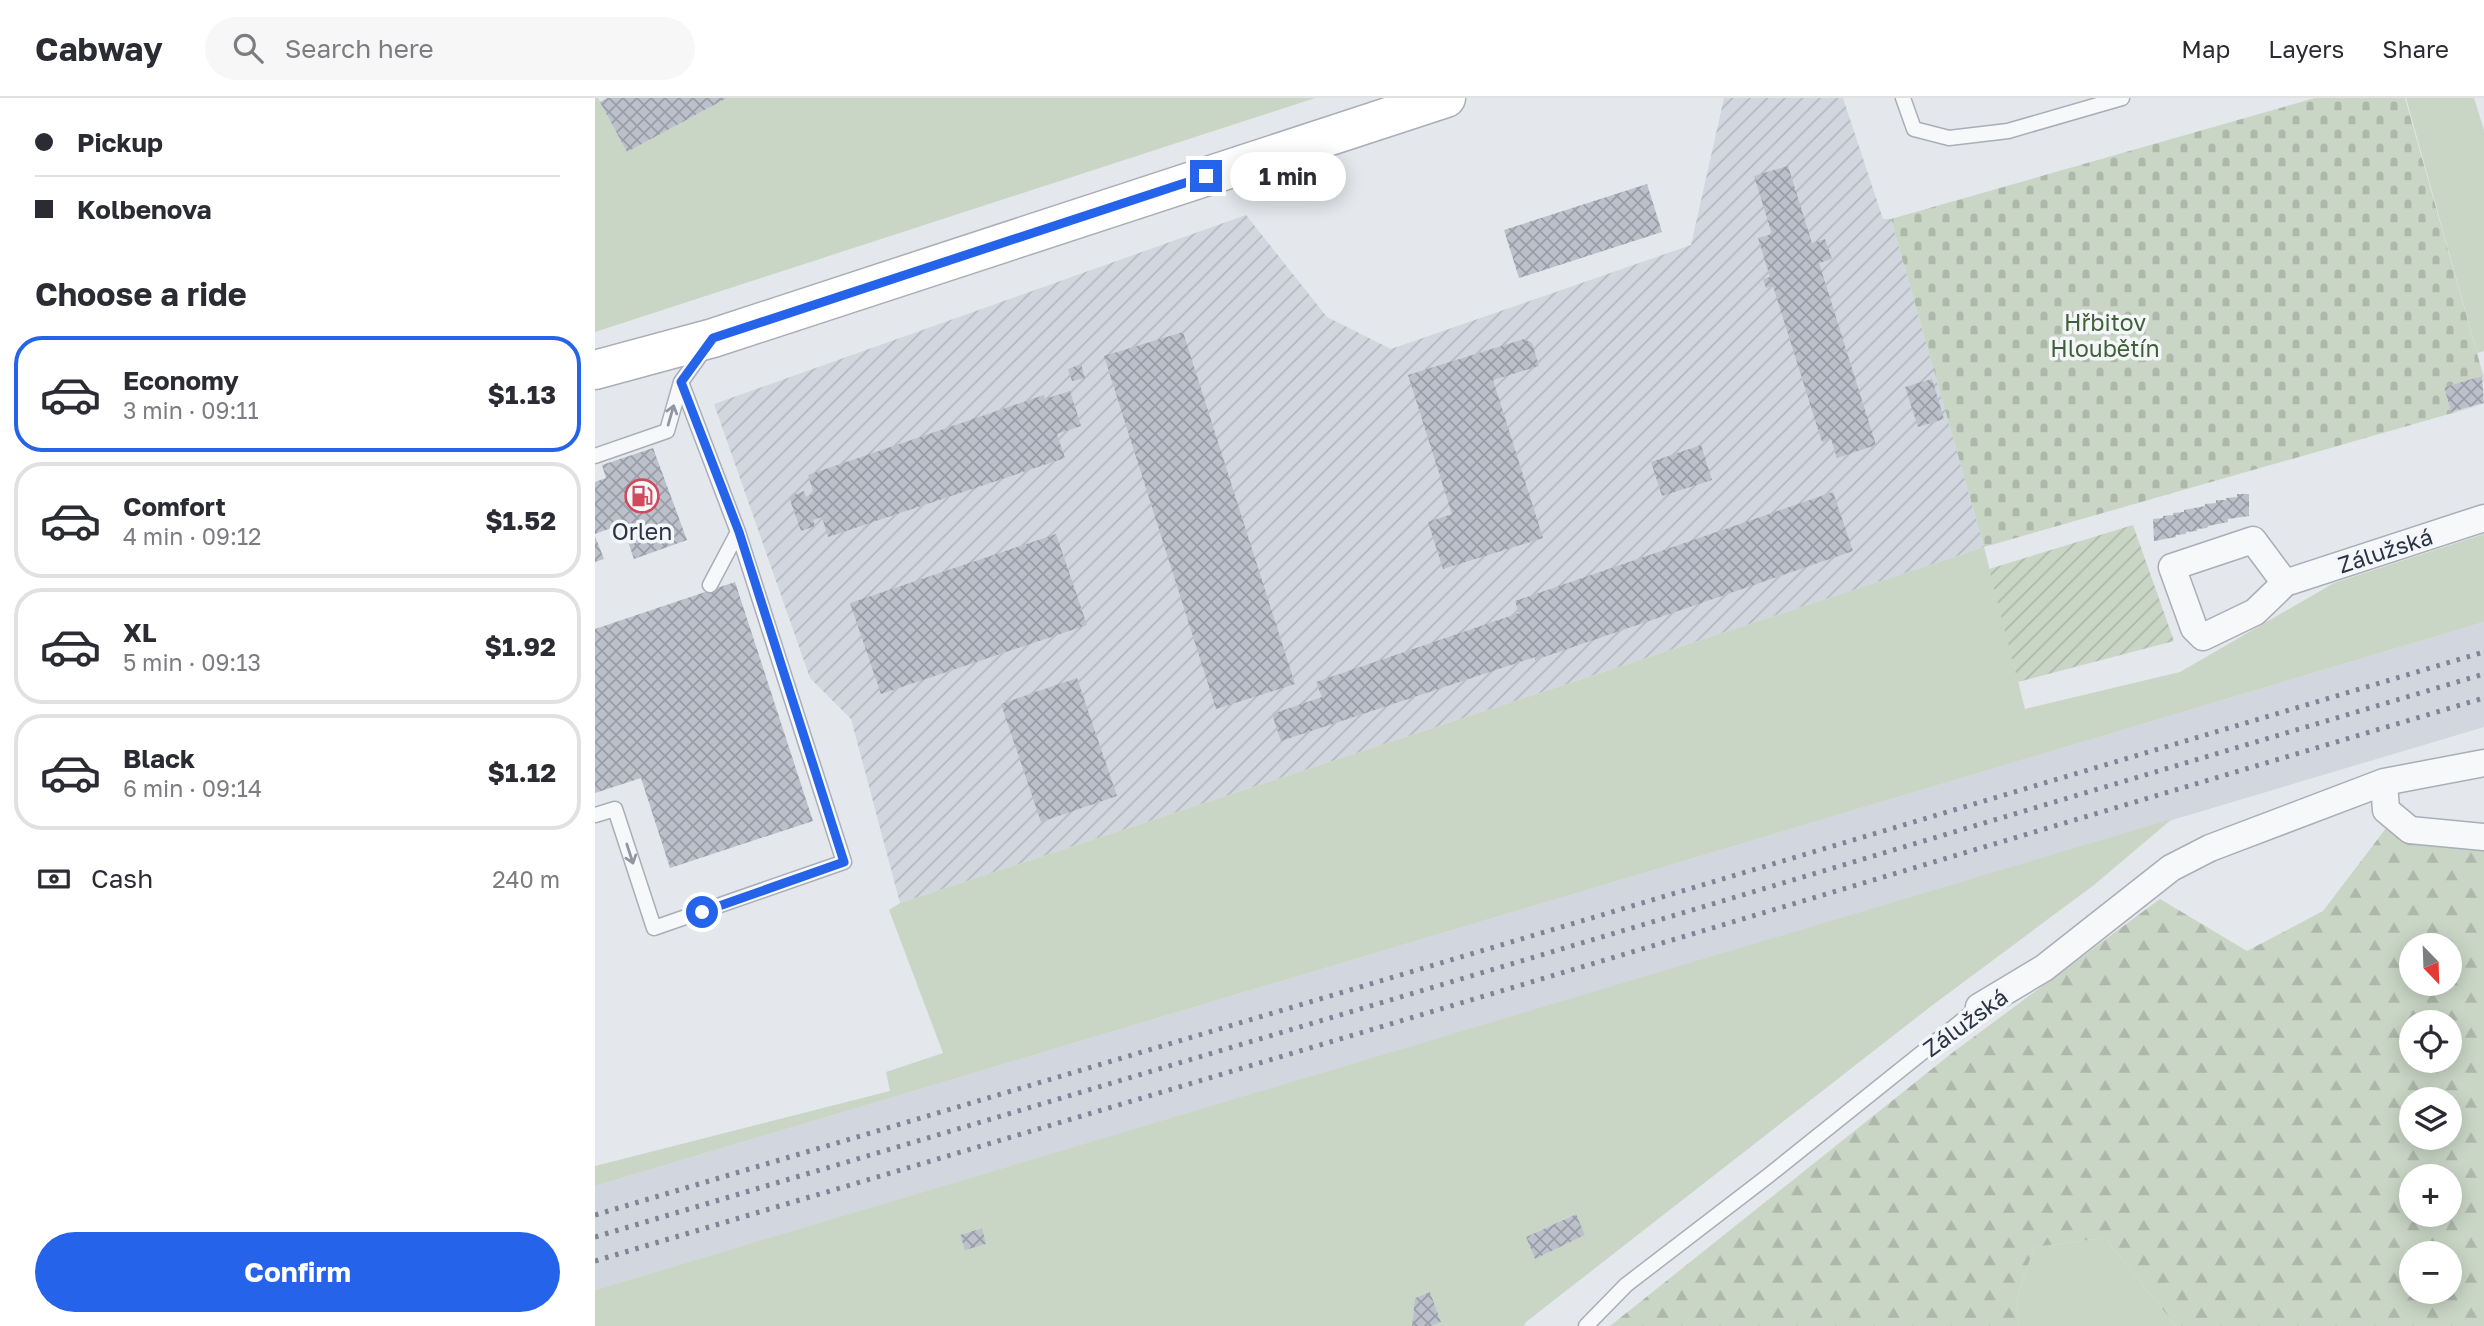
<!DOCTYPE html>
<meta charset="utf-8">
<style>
:root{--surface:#fff;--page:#f7f7f7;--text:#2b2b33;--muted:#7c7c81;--line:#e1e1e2;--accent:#2563eb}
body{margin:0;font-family:"Golos Text",sans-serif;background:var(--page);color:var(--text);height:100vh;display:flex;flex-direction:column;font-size:26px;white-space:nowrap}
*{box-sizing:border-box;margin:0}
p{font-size:23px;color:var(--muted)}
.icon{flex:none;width:38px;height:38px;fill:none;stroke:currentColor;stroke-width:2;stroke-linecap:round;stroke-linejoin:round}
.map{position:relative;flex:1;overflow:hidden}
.drawer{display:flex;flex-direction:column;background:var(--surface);width:595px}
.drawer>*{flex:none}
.top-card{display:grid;align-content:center;height:154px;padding:0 35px;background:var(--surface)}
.needle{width:46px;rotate:157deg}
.fabs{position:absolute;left:1804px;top:835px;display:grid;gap:14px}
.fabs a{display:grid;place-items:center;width:63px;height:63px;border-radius:50%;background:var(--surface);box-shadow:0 4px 18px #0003;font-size:35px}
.end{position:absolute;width:32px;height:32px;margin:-16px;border:9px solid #2563eb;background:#fff;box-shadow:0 0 0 4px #fff}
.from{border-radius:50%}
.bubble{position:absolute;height:49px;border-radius:24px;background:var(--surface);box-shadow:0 4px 18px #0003;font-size:23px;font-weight:700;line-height:49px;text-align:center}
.top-card b{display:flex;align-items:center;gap:24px;height:66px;font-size:26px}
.top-card b+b{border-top:2px solid var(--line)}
.top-card i{width:18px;height:18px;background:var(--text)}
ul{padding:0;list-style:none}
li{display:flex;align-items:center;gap:21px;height:116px;margin:0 14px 10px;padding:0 21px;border:4px solid var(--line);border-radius:28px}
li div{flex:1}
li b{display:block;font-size:26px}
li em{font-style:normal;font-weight:700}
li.current{border-color:var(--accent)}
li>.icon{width:63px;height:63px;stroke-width:1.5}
h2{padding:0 35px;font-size:32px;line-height:84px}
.pay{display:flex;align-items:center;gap:18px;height:77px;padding:0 35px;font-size:26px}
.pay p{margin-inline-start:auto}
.button{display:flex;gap:14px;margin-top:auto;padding:14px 35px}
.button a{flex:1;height:80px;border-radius:42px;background:var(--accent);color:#fff;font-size:28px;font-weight:700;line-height:80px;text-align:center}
header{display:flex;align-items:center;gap:42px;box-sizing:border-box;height:98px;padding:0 35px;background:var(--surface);border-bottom:2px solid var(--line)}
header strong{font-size:33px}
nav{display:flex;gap:38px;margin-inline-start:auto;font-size:24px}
.search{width:490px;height:63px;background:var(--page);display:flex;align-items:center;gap:18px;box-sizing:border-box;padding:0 24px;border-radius:38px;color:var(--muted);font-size:26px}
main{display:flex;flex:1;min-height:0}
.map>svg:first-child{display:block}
</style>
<header>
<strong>Cabway</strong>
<div class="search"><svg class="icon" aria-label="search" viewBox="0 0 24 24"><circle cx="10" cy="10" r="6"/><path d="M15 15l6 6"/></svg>Search here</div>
<nav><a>Map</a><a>Layers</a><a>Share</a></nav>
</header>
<main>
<section class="drawer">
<div class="top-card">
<b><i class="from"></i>Pickup</b>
<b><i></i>Kolbenova</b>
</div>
<h2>Choose a ride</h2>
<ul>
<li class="current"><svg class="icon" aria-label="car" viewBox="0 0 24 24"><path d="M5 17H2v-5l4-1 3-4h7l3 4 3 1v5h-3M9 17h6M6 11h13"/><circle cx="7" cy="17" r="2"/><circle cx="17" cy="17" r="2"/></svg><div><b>Economy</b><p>3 min · 09:11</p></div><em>$1.13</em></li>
<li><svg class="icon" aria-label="car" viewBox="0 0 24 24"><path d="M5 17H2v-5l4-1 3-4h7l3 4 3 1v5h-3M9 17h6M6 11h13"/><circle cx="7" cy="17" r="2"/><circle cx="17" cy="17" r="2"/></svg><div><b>Comfort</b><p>4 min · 09:12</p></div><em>$1.52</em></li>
<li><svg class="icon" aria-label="car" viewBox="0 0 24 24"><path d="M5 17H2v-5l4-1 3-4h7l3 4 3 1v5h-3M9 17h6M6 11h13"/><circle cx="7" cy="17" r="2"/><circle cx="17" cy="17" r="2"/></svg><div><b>XL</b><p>5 min · 09:13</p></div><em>$1.92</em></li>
<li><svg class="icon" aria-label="car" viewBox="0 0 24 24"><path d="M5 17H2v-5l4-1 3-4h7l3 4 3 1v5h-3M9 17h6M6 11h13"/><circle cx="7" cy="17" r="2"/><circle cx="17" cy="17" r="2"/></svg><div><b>Black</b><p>6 min · 09:14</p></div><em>$1.12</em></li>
</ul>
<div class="pay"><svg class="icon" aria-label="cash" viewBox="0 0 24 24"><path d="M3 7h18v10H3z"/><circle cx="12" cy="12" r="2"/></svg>Cash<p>240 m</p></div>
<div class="button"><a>Confirm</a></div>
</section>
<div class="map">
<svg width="1889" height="1228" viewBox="0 0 1889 1228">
<defs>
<pattern id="industrial-furrows" width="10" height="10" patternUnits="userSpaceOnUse" patternTransform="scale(1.75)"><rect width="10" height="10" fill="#d2d6de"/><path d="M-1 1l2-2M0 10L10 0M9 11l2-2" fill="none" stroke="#b4b8c0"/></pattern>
<pattern id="forest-firs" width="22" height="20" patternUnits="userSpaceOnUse" patternTransform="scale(1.75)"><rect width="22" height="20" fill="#c9d6c5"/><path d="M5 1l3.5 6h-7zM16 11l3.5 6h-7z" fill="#adb8ab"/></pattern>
<pattern id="cemetery-stones" width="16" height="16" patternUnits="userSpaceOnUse" patternTransform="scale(1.75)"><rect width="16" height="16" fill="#c9d6c5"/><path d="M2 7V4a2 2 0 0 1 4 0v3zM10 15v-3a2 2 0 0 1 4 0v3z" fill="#adb8ab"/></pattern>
<pattern id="garden-furrows" width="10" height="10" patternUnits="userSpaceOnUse" patternTransform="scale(1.75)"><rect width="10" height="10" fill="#c9d6c5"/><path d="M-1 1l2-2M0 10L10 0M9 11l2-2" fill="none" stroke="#adb8ab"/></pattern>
<pattern id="building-cross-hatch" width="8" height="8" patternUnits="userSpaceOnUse" patternTransform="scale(1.75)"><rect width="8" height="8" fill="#bbc0ca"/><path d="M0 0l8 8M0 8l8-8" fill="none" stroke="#989da6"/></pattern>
</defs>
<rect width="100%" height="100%" fill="#e4e7ec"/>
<!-- built -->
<path fill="#d2d6de" d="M1889 524V629L0 1192V1088Z"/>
<!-- industrial -->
<path fill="url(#industrial-furrows)" d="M1129 0H1248L1288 121H1296L1389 449 305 805 256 621 215 580 119 306 651 117 732 219 796 251 1096 147Z"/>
<!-- green -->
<path fill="#c9d6c5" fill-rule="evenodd" d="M0 0H3L32 54 132 0H720L0 234Z
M1811 0H1879L1889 32V253L1882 255Z
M1889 436V524L0 1088V1068L295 993 291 974 348 955 294 812 305 805 1389 449 1430 611 1585 574 1739 485Z
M1577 721 1499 787 1335 909 931 1224 929 1228H836L846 1224 835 1194 820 1200 817 1228H0V1192ZM980 1116 990 1137 940 1161 931 1139ZM386 1130 391 1146 370 1151 365 1137Z
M1510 1140 1581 1228H1424L1421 1203 1439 1149Z"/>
<!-- forest -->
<path fill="url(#forest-firs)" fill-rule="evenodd" d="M1795 725 1889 740V1228H1581L1510 1140 1439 1149 1421 1203 1424 1228H1015L1357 955 1565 801 1652 853 1728 813ZM1816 847H1855V886H1816ZM1816 924H1855V962H1816ZM1816 1001H1855V1040H1816ZM1816 1078H1855V1116H1816ZM1816 1155H1855V1194H1816Z"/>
<!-- cemetery -->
<path fill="url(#cemetery-stones)" d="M1720 0H1810L1889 280V284L1887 278 1849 289 1856 314 1889 306 1389 449 1296 121Z"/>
<!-- garden -->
<path fill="url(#garden-furrows)" d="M1538 427 1579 543 1423 584 1394 471Z"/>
<!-- building -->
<path fill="url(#building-cross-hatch)" d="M12 0H132L32 54 5 4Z
M1193 68 1217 145 1230 141 1237 161 1224 165 1281 347 1242 360 1236 341 1227 344 1178 188 1171 190 1168 181 1175 179 1163 140 1177 136 1159 78Z
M1052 86 1067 134 924 180 909 132Z
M588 234 700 586 621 611 509 258Z
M929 241 937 245 944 268 898 282 948 440 848 471 833 424 857 416 813 277Z
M486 266 490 280 477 283 473 271Z
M1887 278 1889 305 1856 314 1849 289Z
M1337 281 1349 321 1323 329 1310 289Z
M475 293 486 328 462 336 470 360 233 439 227 419 218 422 220 428 206 433 194 399 209 393 211 399 219 396 213 377 449 297 450 301Z
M1106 347 1117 382 1067 398 1056 364Z
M58 350 92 442 39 461 27 426 0 436V384L11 380 7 367Z
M1238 394 1258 453 940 562V559L686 643 677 616 727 599 721 584 924 515 920 503Z
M1642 396H1654V418L1633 421V424L1613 428 1612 430 1602 431V433L1591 434V436L1581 437V439L1559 443 1558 421 1568 420V418L1579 417 1578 415 1589 414V412L1610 408V406L1621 405V402H1631V400L1642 399Z
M461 436 492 527 286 596 255 505Z
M0 438 9 461 0 464Z
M140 484 218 723 75 770 46 680 0 695V531Z
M482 580 522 698 446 724 406 606Z
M981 1116 990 1137 940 1161 931 1139Z
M387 1130 391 1146 370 1152 365 1137Z
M835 1194 846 1224 836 1228H817L820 1200Z"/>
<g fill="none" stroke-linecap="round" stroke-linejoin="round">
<defs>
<path id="lane" d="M1308 0 1319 31 1354 40 1413 33 1527 0
M86 284 143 434 115 487
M0 358 72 333 86 284 111 249
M0 717 20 711 59 830 249 764 143 434
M991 1228 1031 1187 1173 1078 1384 909"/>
<path id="street" d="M1690 485 1660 514 1608 539 1599 530 1577 469 1658 442 1690 485 1889 420
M1789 684 1791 712 1815 732 1889 739
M1384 909 1449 870 1576 770 1615 750 1789 684 1889 665"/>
<path id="secondary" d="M0 272 118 240 851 0"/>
</defs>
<!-- lane casing -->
<use href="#lane" stroke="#a9aeb7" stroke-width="17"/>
<!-- street casing -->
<use href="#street" stroke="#a9aeb7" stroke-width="29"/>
<!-- secondary casing -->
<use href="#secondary" stroke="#a9aeb7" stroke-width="41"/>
<!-- lane -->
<use href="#lane" stroke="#f7f8fa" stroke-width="14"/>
<!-- street -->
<use href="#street" stroke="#f7f8fa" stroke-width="26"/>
<!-- secondary -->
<use href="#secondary" stroke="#fff" stroke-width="38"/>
<!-- rail -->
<path stroke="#7d8696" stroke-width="5" stroke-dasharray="3.5 7" stroke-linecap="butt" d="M0 1117 1889 554
M0 1139 1889 576
M0 1163 1889 600"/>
</g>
<!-- one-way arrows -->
<defs><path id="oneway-shaft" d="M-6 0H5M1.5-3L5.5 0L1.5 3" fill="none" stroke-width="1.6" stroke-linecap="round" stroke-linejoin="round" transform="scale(1.75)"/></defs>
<g stroke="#9196a0">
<use href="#oneway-shaft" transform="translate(76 317) rotate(-74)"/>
<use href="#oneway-shaft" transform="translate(35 756) rotate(72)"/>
</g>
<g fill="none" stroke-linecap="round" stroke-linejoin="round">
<!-- route -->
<path stroke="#2563eb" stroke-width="9" d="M107 814 249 764 144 434 86 284 118 240 611 78"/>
</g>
<!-- icons -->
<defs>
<symbol id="fuel-ring" viewBox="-11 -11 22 22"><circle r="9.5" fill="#f4f6f9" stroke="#d1495b" stroke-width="1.5"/><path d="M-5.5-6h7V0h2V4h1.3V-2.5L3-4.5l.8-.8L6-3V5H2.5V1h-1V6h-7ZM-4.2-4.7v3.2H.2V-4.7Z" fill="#d1495b"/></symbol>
</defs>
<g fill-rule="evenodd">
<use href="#fuel-ring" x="28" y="379" width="38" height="38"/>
</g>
<g text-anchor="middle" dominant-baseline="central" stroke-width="7" stroke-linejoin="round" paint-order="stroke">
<!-- park labels -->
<g font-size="23" fill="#3f6138" stroke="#f4f6f9">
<text x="1510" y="224">Hřbitov<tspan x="1510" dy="26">Hloubětín</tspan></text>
</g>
<!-- poi labels -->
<g font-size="23" fill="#2b3445" stroke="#f4f6f9">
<text x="47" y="433">Orlen</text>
</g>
<!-- street labels -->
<g font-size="23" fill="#2b3445" stroke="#f4f6f9">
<text transform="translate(1790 452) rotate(-18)">Zálužská</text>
<text transform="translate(1370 924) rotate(-36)">Zálužská</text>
</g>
</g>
</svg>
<div class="fabs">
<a><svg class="needle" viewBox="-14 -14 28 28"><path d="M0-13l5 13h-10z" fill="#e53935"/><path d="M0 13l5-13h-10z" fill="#7c7c81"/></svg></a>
<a><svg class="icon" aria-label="locate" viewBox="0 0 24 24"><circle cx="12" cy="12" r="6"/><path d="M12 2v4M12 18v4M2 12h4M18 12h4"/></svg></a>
<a><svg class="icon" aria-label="layers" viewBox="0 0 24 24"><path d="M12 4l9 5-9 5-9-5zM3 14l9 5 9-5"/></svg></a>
<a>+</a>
<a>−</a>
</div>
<i class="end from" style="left:107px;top:814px"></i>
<i class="end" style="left:611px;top:78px"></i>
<div class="bubble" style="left:635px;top:54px;width:116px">1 min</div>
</div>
</main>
